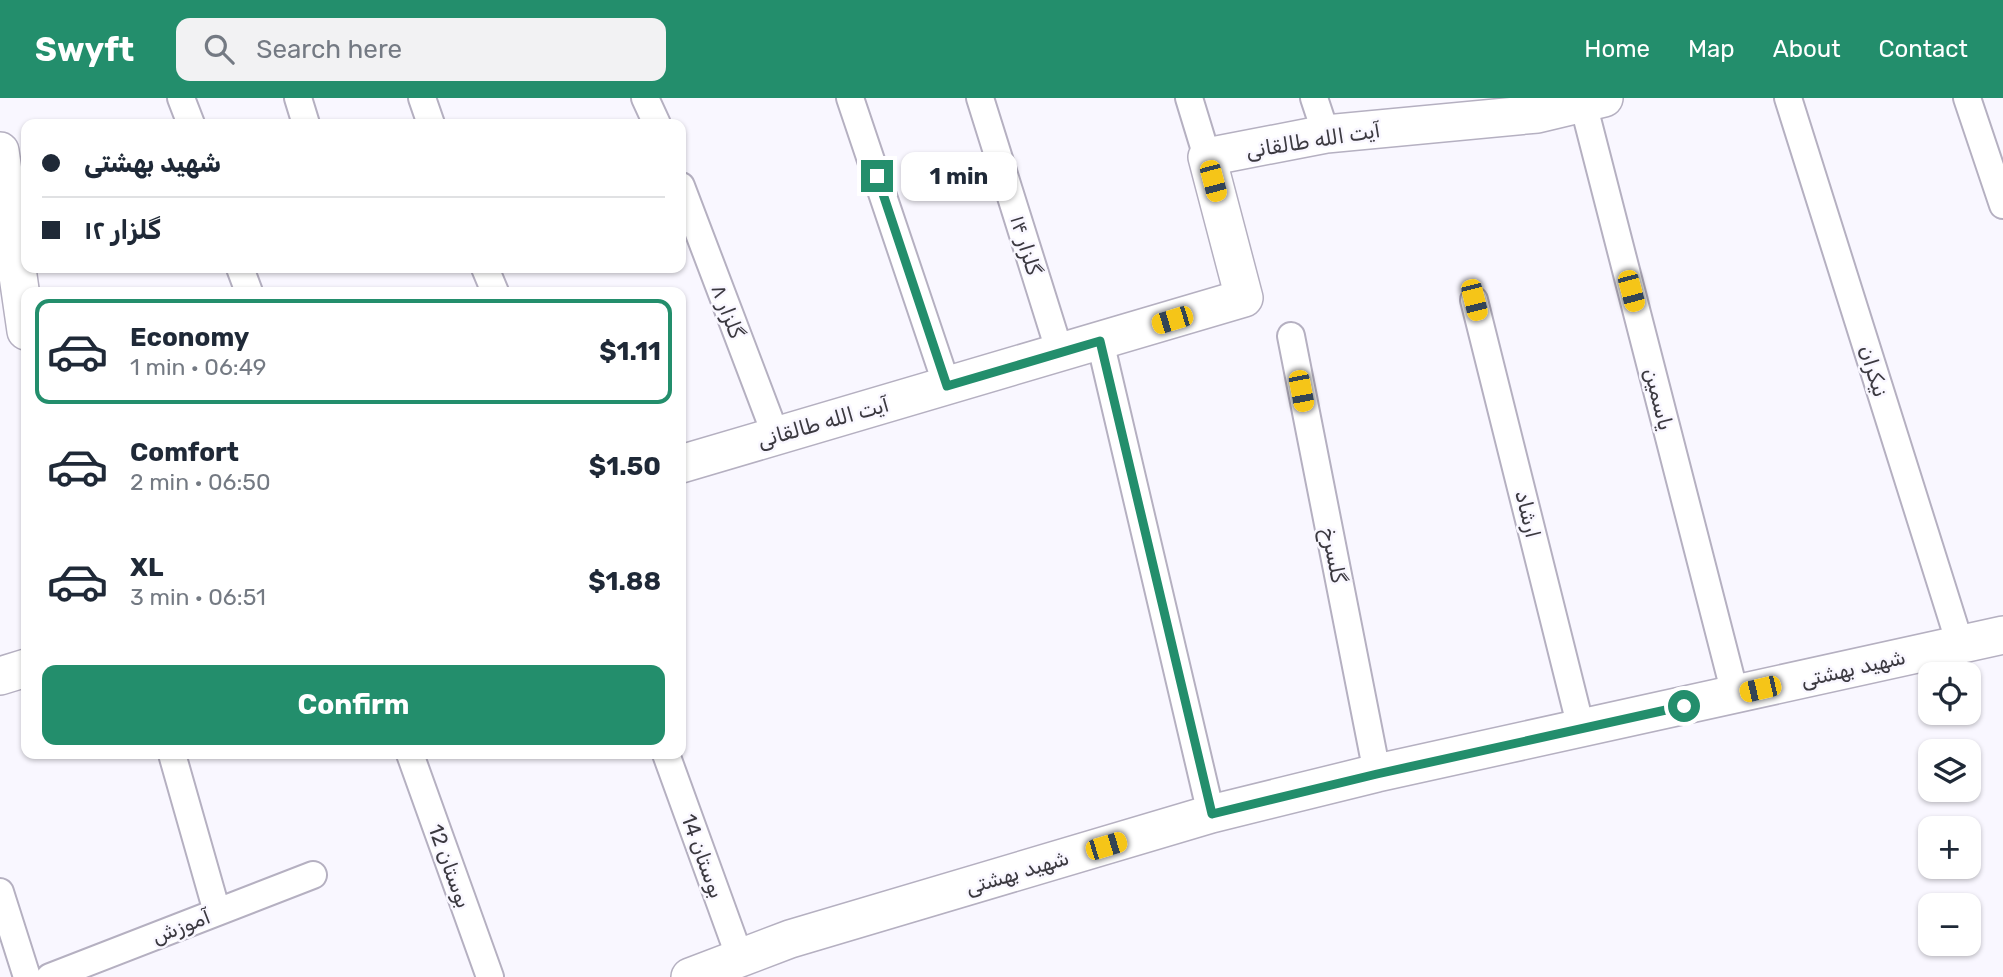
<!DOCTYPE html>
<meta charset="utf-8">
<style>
:root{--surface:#fff;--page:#f2f2f3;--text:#1f2937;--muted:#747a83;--line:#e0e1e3;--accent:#238e6c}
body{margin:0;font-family:Rubik,Vazirmatn,sans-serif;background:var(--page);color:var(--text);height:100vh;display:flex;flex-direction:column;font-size:26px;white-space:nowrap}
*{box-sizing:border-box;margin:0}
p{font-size:23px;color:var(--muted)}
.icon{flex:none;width:38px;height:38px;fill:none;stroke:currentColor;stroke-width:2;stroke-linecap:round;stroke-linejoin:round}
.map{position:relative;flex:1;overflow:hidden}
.panel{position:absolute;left:21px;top:189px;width:665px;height:472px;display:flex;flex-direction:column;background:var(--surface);border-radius:14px;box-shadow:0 2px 5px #0004}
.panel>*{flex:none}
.banner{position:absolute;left:21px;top:21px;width:665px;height:154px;border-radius:14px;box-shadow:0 2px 5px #0004;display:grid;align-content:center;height:154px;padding:0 21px;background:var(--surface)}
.controls{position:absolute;left:1918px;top:564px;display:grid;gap:14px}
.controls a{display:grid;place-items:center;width:63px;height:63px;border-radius:14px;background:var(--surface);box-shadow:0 2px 5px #0004;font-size:35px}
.end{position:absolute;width:32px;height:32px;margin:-16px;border:9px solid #238e6c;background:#fff;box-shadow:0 0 0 4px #fff}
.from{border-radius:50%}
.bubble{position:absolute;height:49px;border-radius:14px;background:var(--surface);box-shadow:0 2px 5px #0004;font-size:23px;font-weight:700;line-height:49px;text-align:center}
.car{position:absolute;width:21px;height:42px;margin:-21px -10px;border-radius:9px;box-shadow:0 0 5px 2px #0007;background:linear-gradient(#f5c518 24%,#345 0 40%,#f5c518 0 76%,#345 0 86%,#f5c518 0)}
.banner b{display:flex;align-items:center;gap:24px;height:66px;font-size:26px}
.banner b+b{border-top:2px solid var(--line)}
.banner i{width:18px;height:18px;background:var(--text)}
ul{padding:12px 0 0;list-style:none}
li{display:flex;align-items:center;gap:21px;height:105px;margin:0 14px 10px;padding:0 7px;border:4px solid transparent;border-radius:14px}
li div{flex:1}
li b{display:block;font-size:26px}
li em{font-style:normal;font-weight:700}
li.selected{border-color:var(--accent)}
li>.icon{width:63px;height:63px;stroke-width:1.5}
.button{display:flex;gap:14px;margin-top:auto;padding:14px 21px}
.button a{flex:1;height:80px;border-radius:14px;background:var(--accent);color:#fff;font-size:28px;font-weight:700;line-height:80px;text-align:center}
header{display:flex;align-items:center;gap:42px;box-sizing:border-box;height:98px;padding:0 35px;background:var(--accent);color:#fff}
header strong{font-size:33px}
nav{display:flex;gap:38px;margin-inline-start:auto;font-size:24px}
.search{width:490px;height:63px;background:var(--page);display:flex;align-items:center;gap:18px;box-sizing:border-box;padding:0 24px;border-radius:14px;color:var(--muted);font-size:26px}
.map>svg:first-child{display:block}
</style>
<header>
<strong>Swyft</strong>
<div class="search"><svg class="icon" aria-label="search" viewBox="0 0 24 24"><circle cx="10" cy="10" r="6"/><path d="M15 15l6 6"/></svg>Search here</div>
<nav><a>Home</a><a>Map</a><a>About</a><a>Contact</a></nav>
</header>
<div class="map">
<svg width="2003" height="879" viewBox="0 0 2003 879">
<rect width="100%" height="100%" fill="#f9f7ff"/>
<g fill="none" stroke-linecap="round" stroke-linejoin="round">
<defs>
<path id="street" d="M181 0 191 26
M298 0 306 26
M422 0 431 26
M645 0 657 26
M850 0 947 288
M980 0 1060 255
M1189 0 1207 59
M1314 0 1326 36
M1788 0 1960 546
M1967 0 2003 107
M1583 5 1735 596
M681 88 776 338
M240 170 249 194
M485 170 495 194
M1474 202 1581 630
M1291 238 1377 675
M1100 243 1211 716
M172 656 217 814
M410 656 490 879
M666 656 740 860
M0 794 27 879
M50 879 313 777"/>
<path id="secondary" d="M0 53 26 233
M681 366 1244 200 1207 59 1326 36 1537 16 1604 0
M0 578 26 570
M690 879 790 841 1211 716 1377 675 2003 537"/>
</defs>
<!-- street casing -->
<use href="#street" stroke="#b5b0c1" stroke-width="30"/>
<!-- secondary casing -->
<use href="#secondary" stroke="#b5b0c1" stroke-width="40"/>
<!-- street -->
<use href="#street" stroke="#fff" stroke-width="26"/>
<!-- secondary -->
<use href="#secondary" stroke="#fff" stroke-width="37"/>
</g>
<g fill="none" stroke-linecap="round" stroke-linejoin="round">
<!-- route -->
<path stroke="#238e6c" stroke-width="9" d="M877 78 947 288 1100 243 1212 716 1377 676 1684 608"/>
</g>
<g text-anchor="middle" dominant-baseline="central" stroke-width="5" stroke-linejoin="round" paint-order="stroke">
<!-- street labels -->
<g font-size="21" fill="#3b3940" stroke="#f9f7ff">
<text transform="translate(1313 42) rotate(-9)">آیت الله طالقانی</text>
<text transform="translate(1026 147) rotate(73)">گلزار ۱۴</text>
<text transform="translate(728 213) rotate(69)">گلزار ۸</text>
<text transform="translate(1874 273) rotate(73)">نیکران</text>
<text transform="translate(1659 301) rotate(76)">یاسمین</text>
<text transform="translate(823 324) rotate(-16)">آیت الله طالقانی</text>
<text transform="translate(1528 416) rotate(76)">ارشاد</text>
<text transform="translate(1334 457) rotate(79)">گلسرخ</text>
<text transform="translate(1853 570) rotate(-13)">شهید بهشتی</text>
<text transform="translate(703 758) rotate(70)">بوستان 14</text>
<text transform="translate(450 768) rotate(70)">بوستان 12</text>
<text transform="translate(1017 774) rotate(-17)">شهید بهشتی</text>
<text transform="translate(181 828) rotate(-21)">آموزش</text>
</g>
</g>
</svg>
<div class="controls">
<a><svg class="icon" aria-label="locate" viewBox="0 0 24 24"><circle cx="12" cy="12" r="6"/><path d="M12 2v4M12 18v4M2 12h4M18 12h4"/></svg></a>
<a><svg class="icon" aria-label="layers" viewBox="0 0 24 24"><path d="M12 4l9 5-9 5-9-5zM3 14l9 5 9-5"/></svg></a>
<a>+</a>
<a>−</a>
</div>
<i class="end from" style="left:1684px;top:608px"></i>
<i class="end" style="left:877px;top:78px"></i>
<div class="bubble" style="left:901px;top:54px;width:116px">1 min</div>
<i class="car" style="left:1213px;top:83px;rotate:165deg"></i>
<i class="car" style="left:1631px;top:193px;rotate:165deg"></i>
<i class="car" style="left:1474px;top:202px;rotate:166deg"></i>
<i class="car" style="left:1172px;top:222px;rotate:253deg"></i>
<i class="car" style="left:1301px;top:293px;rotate:169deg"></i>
<i class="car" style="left:1760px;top:591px;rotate:257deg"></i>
<i class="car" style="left:1106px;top:748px;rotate:73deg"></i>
<div class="banner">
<b><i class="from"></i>شهید بهشتی</b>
<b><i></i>گلزار ۱۲</b>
</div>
<section class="panel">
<ul>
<li class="selected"><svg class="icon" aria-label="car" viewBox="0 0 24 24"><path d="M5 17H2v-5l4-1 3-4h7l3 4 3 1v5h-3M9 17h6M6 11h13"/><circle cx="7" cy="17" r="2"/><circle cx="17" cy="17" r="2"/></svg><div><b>Economy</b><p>1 min · 06:49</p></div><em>$1.11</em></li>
<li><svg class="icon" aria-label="car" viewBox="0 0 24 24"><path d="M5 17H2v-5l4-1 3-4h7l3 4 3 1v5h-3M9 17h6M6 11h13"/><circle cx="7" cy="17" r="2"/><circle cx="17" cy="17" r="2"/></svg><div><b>Comfort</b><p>2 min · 06:50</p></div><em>$1.50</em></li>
<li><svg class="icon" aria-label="car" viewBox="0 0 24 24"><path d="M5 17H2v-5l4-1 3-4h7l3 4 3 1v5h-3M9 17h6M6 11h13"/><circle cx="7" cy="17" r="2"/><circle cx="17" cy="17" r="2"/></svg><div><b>XL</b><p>3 min · 06:51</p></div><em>$1.88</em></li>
</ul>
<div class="button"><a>Confirm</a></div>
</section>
</div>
